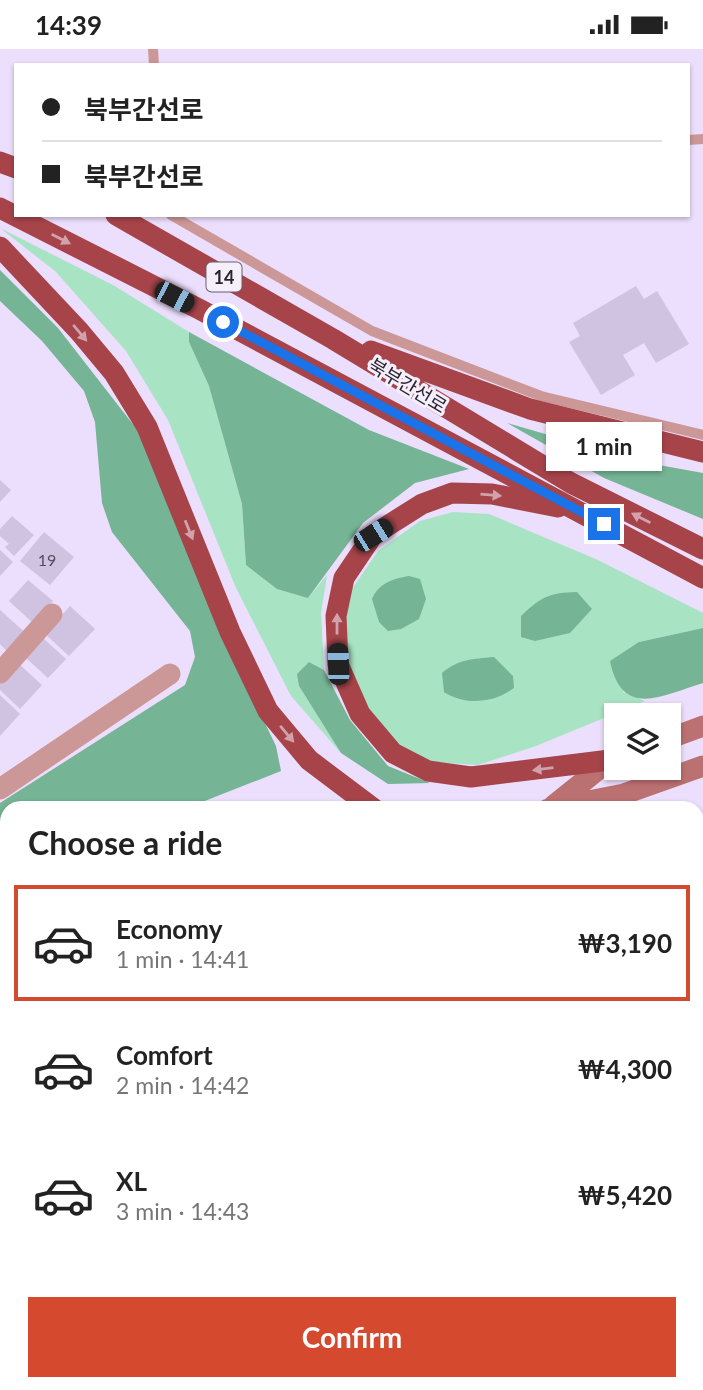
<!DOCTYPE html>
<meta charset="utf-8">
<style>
:root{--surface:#fff;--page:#f6f6f6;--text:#222;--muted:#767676;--line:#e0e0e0;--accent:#d54a2e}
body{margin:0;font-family:Lato,"Noto Sans KR",sans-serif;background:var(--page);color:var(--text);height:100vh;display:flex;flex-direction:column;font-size:26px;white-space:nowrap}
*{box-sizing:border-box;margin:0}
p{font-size:23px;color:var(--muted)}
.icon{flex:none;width:38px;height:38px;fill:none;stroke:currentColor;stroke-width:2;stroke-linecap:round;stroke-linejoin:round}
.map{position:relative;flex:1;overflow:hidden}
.details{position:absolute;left:0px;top:752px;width:704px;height:590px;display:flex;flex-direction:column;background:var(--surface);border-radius:21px 21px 0 0;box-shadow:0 2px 5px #0004}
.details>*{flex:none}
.banner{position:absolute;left:14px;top:14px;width:676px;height:154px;border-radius:0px;box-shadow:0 2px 5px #0004;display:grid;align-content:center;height:154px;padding:0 28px;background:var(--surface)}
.buttons{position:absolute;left:604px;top:654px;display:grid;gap:14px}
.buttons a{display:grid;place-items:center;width:77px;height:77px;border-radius:0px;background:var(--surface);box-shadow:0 2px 5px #0004;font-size:35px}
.end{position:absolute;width:32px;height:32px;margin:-16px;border:9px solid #1a73e8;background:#fff;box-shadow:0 0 0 4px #fff}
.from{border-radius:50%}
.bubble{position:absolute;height:49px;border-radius:0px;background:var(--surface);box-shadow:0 2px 5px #0004;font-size:23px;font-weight:700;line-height:49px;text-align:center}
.car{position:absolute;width:21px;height:42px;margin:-21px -10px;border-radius:9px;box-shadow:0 0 5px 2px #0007;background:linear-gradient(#222 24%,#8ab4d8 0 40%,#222 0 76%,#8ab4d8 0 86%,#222 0)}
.banner b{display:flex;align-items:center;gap:24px;height:66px;font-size:26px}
.banner b+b{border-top:2px solid var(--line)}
.banner i{width:18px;height:18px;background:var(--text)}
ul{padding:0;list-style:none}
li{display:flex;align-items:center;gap:21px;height:116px;margin:0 14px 10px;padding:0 14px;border:4px solid transparent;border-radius:0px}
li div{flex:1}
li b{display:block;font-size:26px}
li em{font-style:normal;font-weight:700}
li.current{border-color:var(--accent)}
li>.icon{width:63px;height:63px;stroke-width:1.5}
h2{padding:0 28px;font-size:32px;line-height:84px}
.action{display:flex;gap:14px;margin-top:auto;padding:14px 28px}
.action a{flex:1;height:80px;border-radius:0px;background:var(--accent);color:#fff;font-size:28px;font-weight:700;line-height:80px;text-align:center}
.status{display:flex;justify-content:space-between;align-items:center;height:49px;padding:0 35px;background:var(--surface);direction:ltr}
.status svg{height:19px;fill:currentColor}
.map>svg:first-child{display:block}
</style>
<div class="status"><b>14:39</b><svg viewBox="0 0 49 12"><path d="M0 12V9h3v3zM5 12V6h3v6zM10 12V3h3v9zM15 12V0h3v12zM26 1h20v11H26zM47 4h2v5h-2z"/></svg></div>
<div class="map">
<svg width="703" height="1341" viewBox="0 0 703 1341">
<rect width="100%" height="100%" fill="#ecdefd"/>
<!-- green -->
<path fill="#a8e3c4" d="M0 179 113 236 189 283V293L209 337 242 455 246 516 308 549 327 526 321 564 324 621 309 613 299 637 341 704 291 647 236 539 168 371 126 302 55 222Z
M453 463 489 465 598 511 703 564V579L639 593 623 643 645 652 536 697 478 716 433 713 393 699 367 668 347 623 341 583 349 544 378 502 420 472Z
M7 1180V1335H240L244 1341H0V1183Z"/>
<!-- forest -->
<path fill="#75b494" d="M0 221 58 279 142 387 248 639 276 697 281 722 187 759 7 760V829L0 832V754L185 636 195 608 190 582 112 483 102 454 95 373 84 342 42 292 0 252Z
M189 283 369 381 469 420 415 434 363 474 308 549 277 540 246 516 242 455 209 337 189 293Z
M507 374 642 413 703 424V470L604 429Z
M409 527 420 530 426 550 419 570 401 580 388 582 379 573 372 550C379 534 392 530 409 527Z
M577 543 592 560 570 584 535 592 521 588V567C542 547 549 544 577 543Z
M703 579V634C663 646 622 671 610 612L639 593Z
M494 608 513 627 514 639C494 654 465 657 444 643L442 624C458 610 473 610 494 608Z
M309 613 324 621 350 671 388 717 430 734 388 735 341 704 299 637 297 625Z"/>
<!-- building -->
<path fill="#d0c2e1" d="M636 237 644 250 657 242 689 295 656 314 644 294 623 306 635 326 601 346 569 293 580 287 573 274Z
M0 431 11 441 0 453Z
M12 467 34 486 14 507 5 498 9 495 0 487V480Z
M44 483 74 508 50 536 20 512Z
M0 501 13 513 0 527Z
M28 531 53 552 33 574 9 552Z
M70 557 95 580 69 607 45 585Z
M0 561 28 586 10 605 0 595Z
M43 589 66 610 48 629 26 609Z
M19 615 42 636 20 660 0 641V635Z
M0 646 20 665 0 687Z"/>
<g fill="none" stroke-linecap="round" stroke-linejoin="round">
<!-- service -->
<path stroke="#cc9797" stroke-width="10" d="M153 0 154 16
M688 91 703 90
M171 166 372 282 541 347 703 386
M175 1341 187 1335"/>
<!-- minor -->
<path stroke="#cc9797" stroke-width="21" d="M0 624 52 565
M0 740 170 625"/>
<!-- secondary -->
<path stroke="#bb7071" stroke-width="21" d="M668 690 703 677
M553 757 610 711 616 709
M548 760 624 745 703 717"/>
<!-- primary -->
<path stroke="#ad5256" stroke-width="21" d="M0 1054 7 1048
M285 1335 292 1341
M328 1335 337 1341"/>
<!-- trunk -->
<path stroke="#a6444a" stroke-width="21" d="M0 113 16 119
M0 159 199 260 703 529
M116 166 333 290 571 434 703 500
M0 198 79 282 114 324 147 378 230 583 268 662 309 711 374 760
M371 302 530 360 703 403
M558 458 492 445 452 444 422 455 373 486 344 529 336 567 338 615 360 665 393 704 428 722 471 728 610 711
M696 801 703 799"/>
<!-- rail -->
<path stroke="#564f5e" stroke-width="5" stroke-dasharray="9 9" stroke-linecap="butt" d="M696 877 703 875
M696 894 703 891"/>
</g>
<!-- one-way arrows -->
<defs><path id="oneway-solid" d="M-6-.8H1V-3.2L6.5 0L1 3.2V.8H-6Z" transform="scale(1.75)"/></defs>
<g fill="#d1a2ac">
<use href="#oneway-solid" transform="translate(61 190) rotate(27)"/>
<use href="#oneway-solid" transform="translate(80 284) rotate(50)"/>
<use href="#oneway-solid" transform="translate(491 446) rotate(5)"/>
<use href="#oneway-solid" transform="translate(641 469) rotate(-153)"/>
<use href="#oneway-solid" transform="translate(189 481) rotate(68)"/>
<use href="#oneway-solid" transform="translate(337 575) rotate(-90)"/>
<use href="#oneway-solid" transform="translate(287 685) rotate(50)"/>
<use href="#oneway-solid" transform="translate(543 720) rotate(173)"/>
</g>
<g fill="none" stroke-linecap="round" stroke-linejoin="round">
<!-- route -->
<path stroke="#1a73e8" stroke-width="9" d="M223 273 604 475"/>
</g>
<g text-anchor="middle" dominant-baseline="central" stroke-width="6" stroke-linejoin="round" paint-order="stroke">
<!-- number labels -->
<g font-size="16" fill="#534c5c">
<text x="47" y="510">19</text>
</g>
<!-- shield labels -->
<rect fill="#f5effc" stroke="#66616c" stroke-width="2" x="206.5" y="213.5" width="35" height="29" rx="5"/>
<g font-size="18" font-weight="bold" fill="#29242f">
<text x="224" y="228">14</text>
</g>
<!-- street labels -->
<g font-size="19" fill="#29242f" stroke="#f5effc">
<text transform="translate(408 336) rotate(31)">북부간선로</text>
</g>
</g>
</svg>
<div class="buttons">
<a><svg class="icon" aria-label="layers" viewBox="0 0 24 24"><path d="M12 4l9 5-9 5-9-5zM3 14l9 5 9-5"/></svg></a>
</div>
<i class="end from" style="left:223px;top:273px"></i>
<i class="end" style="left:604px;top:475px"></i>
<div class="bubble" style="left:546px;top:373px;width:116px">1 min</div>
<i class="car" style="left:174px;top:248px;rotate:117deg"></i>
<i class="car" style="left:373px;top:486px;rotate:58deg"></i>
<i class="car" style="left:338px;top:615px;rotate:358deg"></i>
<div class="banner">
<b><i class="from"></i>북부간선로</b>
<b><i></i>북부간선로</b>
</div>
<section class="details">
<h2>Choose a ride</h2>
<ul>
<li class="current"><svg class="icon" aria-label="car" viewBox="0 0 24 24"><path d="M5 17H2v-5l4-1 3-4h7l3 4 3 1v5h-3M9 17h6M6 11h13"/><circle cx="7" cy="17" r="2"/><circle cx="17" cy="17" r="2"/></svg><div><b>Economy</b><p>1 min · 14:41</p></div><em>₩3,190</em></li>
<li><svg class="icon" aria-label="car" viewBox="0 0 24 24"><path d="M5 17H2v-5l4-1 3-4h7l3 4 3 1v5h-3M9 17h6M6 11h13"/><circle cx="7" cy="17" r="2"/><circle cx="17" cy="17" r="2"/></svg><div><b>Comfort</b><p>2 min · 14:42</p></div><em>₩4,300</em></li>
<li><svg class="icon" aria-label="car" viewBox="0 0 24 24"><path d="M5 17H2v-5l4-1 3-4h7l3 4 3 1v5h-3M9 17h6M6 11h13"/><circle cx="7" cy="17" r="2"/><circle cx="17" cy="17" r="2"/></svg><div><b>XL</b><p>3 min · 14:43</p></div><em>₩5,420</em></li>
</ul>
<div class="action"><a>Confirm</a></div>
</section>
</div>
